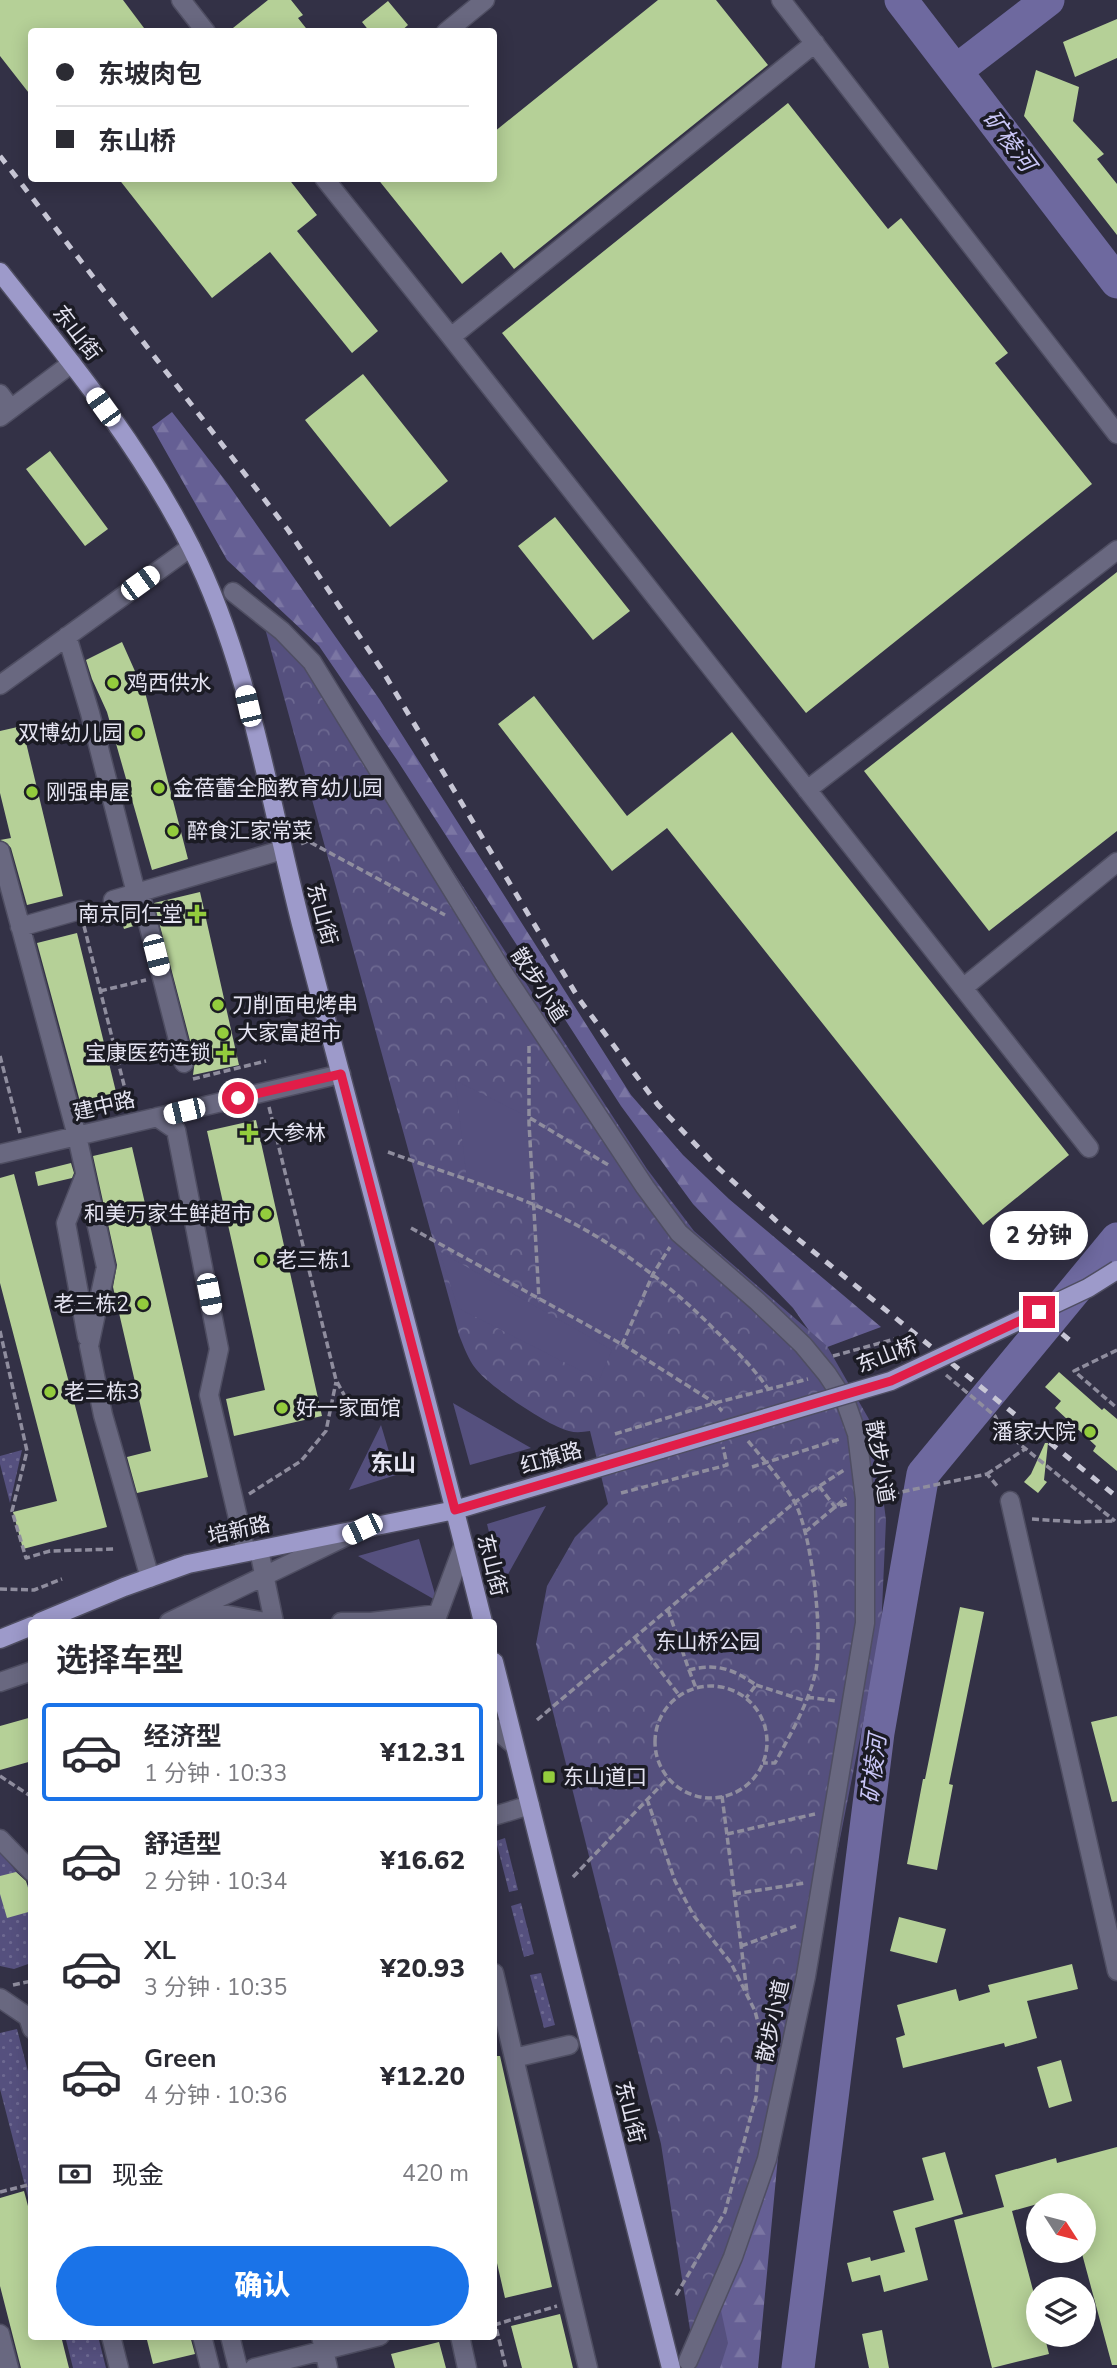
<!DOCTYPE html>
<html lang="zh">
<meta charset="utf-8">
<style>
:root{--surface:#fff;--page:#f7f7f7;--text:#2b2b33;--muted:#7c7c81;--line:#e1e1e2;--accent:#1a73e8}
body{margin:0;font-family:"Nunito Sans","Noto Sans SC",sans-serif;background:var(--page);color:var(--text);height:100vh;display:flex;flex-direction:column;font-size:26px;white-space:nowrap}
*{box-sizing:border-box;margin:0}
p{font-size:23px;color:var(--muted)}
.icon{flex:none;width:38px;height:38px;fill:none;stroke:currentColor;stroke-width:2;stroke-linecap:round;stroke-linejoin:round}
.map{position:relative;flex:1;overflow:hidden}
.drawer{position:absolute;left:28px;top:1619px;width:469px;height:721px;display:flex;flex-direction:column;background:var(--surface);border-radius:7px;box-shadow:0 4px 18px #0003}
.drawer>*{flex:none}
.banner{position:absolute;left:28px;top:28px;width:469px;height:154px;border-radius:7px;box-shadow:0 4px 18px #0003;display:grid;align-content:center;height:154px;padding:0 28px;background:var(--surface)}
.needle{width:46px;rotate:126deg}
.buttons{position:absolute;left:1026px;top:2193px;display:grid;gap:14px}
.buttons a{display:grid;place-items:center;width:70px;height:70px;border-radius:50%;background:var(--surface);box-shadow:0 4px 18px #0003;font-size:35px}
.end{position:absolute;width:32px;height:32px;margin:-16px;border:9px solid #e11d48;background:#fff;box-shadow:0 0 0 4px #fff}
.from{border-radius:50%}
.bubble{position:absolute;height:49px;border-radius:24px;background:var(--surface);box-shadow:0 4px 18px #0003;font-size:23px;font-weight:800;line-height:49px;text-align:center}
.car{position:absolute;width:21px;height:42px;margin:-21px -10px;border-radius:9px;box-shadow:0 0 5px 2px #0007;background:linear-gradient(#fff 24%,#345 0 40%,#fff 0 76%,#345 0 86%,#fff 0)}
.banner b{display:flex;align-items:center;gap:24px;height:66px;font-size:26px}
.banner b+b{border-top:2px solid var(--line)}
.banner i{width:18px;height:18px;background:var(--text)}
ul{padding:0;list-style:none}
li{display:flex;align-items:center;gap:21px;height:98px;margin:0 14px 10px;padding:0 14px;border:4px solid transparent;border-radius:7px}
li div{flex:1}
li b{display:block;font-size:26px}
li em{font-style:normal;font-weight:800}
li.selected{border-color:var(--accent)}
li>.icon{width:63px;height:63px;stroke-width:1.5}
h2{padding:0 28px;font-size:32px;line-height:84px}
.pay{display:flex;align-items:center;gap:18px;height:77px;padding:0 28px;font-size:26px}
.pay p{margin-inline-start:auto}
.cta{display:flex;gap:14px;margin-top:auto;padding:14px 28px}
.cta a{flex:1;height:80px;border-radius:42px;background:var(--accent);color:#fff;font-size:28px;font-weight:800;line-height:80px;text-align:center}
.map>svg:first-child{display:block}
</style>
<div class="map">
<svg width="1117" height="2368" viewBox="0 0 1117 2368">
<defs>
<pattern id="grass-dots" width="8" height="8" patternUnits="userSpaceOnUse" patternTransform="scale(1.75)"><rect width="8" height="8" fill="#55507e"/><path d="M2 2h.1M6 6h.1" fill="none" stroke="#6d6991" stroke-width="1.8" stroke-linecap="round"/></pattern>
<pattern id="forest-firs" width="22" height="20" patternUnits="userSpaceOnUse" patternTransform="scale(1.75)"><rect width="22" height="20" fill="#655f94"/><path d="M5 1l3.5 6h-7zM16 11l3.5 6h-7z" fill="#7b76a3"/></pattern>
<pattern id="park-crowns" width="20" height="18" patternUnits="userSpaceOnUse" patternTransform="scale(1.75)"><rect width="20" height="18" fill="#55507e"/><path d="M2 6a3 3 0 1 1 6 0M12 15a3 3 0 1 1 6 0" fill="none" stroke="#6d6991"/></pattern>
</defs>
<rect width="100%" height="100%" fill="#333146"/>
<!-- grass -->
<path fill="url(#grass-dots)" d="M22 1450 10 1503 0 1464V1456Z
M505 1838 518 1890 509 1892 496 1841Z
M0 1852 31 1889V1963L14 1969 0 1966Z
M521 1903 534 1954 524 1957 511 1906Z
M541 1973 555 2025 544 2028 530 1975Z
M17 2029 31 2083V2209L0 2089V2033Z
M65 2336H98L106 2368H73Z"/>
<!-- forest -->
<path fill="url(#forest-firs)" d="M172 412 228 484 380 700 631 1095 683 1155 729 1199 881 1327 822 1349 793 1308 693 1204 621 1106 397 760 319 646 227 560 152 427Z
M779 2146 758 2368H696Z"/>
<!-- park -->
<path fill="url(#park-crowns)" d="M263 621 335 690 647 1169 694 1231 827 1346 874 1428 886 1520 881 1632 779 2146 720 2305 695 2362 661 2144 536 1644 547 1586 575 1537 608 1504 590 1431C583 1432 576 1433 569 1431 548 1426 489 1386 476 1369 468 1359 464 1347 459 1335Z"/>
<!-- garden -->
<path fill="#55507e" d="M455 1080 528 1117 532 1204 594 1235 653 1274 622 1345 539 1299 532 1204 467 1180Z
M439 1251 612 1350 599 1380 458 1308Z
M453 1403 531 1448 470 1465Z
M381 1425 396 1475 349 1490Z
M546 1506 502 1585 487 1524Z
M419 1539 437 1601 358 1556Z
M655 1742a56 56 0 1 1 112 0a56 56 0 1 1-112 0Z
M720 2306 728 2343 720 2368H696L695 2362Z"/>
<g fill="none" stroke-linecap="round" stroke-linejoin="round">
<!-- river -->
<path stroke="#6e699f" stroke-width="33" d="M901 0 1117 282
M957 70 1048 0
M798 2368 878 1733 923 1474 1117 1239"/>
</g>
<!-- building -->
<path fill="#b5d097" d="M0 0H123L147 32H32V97L0 56Z
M268 0H291L303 15 298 18 309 32H228Z
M658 0H716L768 65 514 269 501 252 462 284 377 178H494V132Z
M388 1 408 25 400 32H370L362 22Z
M1117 19V58L1075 77 1063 42Z
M1036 70 1079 87 1073 121 1104 154 1097 159 1117 184V235L1024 116Z
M788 103 888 229 901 218 1008 353 995 363 1092 484 806 713 502 333Z
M118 178H288L317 215 297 231 378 331 352 353 270 252 212 298Z
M363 374 448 481 390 527 305 420Z
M50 451 108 529 85 546 26 469Z
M555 517 630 611 593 640 518 546Z
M1117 572V831L989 931 864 771Z
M122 642 146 696 188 859 152 870 107 712 92 679 86 660Z
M534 696 627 816 732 732 1069 1155 983 1225 667 828 612 871 498 724Z
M22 726 63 896 27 905 11 848 7 843 0 840 11 838 0 793V731Z
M200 892 239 1065 193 1075 195 1060 154 903Z
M132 906 137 925 124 929 118 910Z
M77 933 118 1100 82 1109 37 943Z
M256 1120 322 1416 234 1436 226 1399 265 1390 207 1131Z
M132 1147 208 1477 137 1493 127 1457 151 1451 113 1287 117 1265 93 1156Z
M71 1163 74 1173 72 1178 38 1186 35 1172Z
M14 1174 107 1527 23 1549 13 1512 57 1501 0 1283V1178Z
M1059 1372 1102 1410 1104 1408 1117 1419V1471L1093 1451 1096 1446 1055 1408 1061 1401 1045 1387Z
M1045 1443H1048L1044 1480 1047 1482 1038 1493 1024 1482 1031 1474Z
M960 1607 984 1612 949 1784 953 1785 937 1870 907 1864 923 1779H925Z
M1117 1716V1801L1112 1802 1091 1722Z
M32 1717V1761L0 1770V1726Z
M16 1872 26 1881 32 1901V1911L7 1918 0 1894V1876Z
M899 1917 946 1929 937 1963 890 1951Z
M1072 1964 1078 1989 1027 2001 1037 2038 1005 2047 1004 2043 903 2068 896 2038 905 2035 897 2005 956 1989 959 2001 990 1992 988 1985Z
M494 2056H500L552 2287 505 2298 494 2250Z
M1061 2060 1072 2101 1049 2108 1037 2067Z
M1117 2147V2365H1112L1081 2250H1083V2205H1068L1066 2196 1012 2211 1038 2309V2334H1044L1049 2354 992 2368 954 2220 1004 2207 995 2175 1056 2158 1057 2163Z
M945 2152 963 2214 915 2228 928 2280 884 2292 880 2275 852 2282 847 2263 870 2257 871 2261 905 2252 893 2211 934 2200 922 2158Z
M24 2191 32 2221V2336H61L69 2368H21L0 2286V2198Z
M560 2314 573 2368H522L511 2326Z
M882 2330 889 2368H869L862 2334Z
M146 2336H190L195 2354 153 2364Z
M439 2342 446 2368H395L391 2354Z"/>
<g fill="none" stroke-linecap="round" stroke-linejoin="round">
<defs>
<path id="minor" d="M181 0 206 32
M781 0 1117 434
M446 32 485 0
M815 43 451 337 1089 1148
M324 178 451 337
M0 394 11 409
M0 417 72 363
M233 592 282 631 312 662 504 974 645 1187 679 1233 757 1301 803 1345 827 1374 846 1403 857 1434 865 1499V1623L806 1976 767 2159 733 2257 688 2361
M67 636 90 713 136 893
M0 685 191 547
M807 790 1117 550
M0 851 77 1136 106 1267 89 1346 103 1415 150 1578
M140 892 184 1063
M113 900 282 850
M20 927 80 910
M963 988 1117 862
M157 1117 176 1130 219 1349 209 1395 246 1552
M0 1154 341 1074
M85 1175 66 1223 87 1337
M1010 1501 1117 1971
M259 1550 274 1622
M196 1609 265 1622
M169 1622 349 1535
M341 1622H372
M371 1622 438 1614
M435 1622 464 1544
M0 1682 32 1671
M494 1728 514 1745
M494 1816 530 1805
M0 1839 32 1872
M494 1973 514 2058
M0 1998 28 2017 32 2029
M569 2045 514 2058 588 2368
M0 2334 9 2368
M111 2336 119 2368
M202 2336 210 2368
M230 2336 238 2368
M321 2336 328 2368
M460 2336 467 2368
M254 2368 380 2336"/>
<path id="major" d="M0 272C69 359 141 447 191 547 249 662 269 799 301 924 362 1156 425 1389 483 1622
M40 1622 124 1587 188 1564 455 1510 661 1449
M0 1639 32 1626
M494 1662 671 2368"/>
</defs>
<!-- minor casing -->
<use href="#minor" stroke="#4f4e62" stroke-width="21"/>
<!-- major casing -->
<use href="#major" stroke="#4f4e62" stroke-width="21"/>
<!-- path -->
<path stroke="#8f8d9e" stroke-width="3.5" stroke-dasharray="7 3.5" stroke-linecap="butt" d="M301 844 308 841 445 915
M84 926 128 1101 132 1103
M100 991 146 980
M529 1046V1123L539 1299
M0 1056 20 1133
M193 1079 266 1061
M269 1107 336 1380 355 1415
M530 1118 610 1166
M388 1152C435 1169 483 1184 530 1203 601 1232 665 1279 718 1333 736 1351 754 1368 768 1389
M411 1228 625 1346 715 1403 722 1411
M0 1331 27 1451 12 1511 26 1558 50 1551 116 1549
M622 1345 653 1274 670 1247
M1117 1350 1074 1371 1117 1408
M833 1356 902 1337 916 1349
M946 1375 995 1416 1001 1429 1115 1521
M615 1434 715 1403 808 1379
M748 1441C764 1460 781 1479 794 1501 812 1533 823 1633 816 1670 809 1703 791 1733 775 1763H763
M752 1467 840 1439
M987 1474 1025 1449
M819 1486 835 1507 847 1504
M621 1493 727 1465 723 1447
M249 1494 301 1461 326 1431 336 1382
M882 1496 987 1474 999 1488
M1032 1519 1077 1522 1115 1521
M805 1532 846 1498
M0 1589 34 1590 62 1579
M668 1610 689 1670C717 1663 733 1669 756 1685L746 1698
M635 1638 679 1695
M689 1670 696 1688
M756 1685 806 1701
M655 1742a56 56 0 1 1 112 0a56 56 0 1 1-112 0Z
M807 1697 836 1701
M537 1720 795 1502 844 1470
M0 1776 32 1797
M722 1796 747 1992
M647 1799 675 1881 694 1916 731 1963 755 2011 761 2034 756 2097 725 2212 675 2297
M727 1834 815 1814
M573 1877 668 1778
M734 1894 805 1883
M741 1946 796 1926
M13 1985 32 1981
M0 2192 32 2184
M494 2319 506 2368
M494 2325 557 2306"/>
<!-- minor -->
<use href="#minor" stroke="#696880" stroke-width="18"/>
<!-- major -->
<use href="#major" stroke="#9d9aca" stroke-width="18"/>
<!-- rail -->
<path stroke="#c7c6d5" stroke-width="5" stroke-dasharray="9 9" stroke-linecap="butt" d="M0 156 288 530 382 670 579 999 658 1105 715 1165 783 1227 1117 1497
M1021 1299 1074 1344"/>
<defs>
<path id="major-bridge" d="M661 1449 891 1381 1088 1288 1117 1270"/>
</defs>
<!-- major-bridge casing -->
<use href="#major-bridge" stroke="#4f4e62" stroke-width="21" stroke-linecap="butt"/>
<!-- major-bridge -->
<use href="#major-bridge" stroke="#9d9aca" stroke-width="18"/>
</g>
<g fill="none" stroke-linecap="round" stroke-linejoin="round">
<!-- route -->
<path stroke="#e11d48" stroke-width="9" d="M238 1098 341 1074 455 1510 891 1381 1039 1312"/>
</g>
<!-- markers -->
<g fill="#93cc3d" stroke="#1b1b24" stroke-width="2.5">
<circle cx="113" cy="683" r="7"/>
<circle cx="137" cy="733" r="7"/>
<circle cx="159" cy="788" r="7"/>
<circle cx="32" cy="792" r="7"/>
<circle cx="173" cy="831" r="7"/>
<path d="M193.5 903.5h7v7h7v7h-7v7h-7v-7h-7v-7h7z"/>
<circle cx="218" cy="1005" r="7"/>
<circle cx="223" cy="1033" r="7"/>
<path d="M221.5 1042.5h7v7h7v7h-7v7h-7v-7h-7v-7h7z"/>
<path d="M245.5 1122.5h7v7h7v7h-7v7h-7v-7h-7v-7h7z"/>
<circle cx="266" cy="1214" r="7"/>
<circle cx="262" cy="1260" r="7"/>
<circle cx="143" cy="1304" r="7"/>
<circle cx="50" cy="1392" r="7"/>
<circle cx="282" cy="1408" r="7"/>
<circle cx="1090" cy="1432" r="7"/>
<rect x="542" y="1770" width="14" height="14" rx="3.5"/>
</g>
<g text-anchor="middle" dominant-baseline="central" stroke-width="7" stroke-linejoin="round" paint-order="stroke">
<!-- street labels -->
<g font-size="21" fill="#e5e4f2" stroke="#1b1b24">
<text transform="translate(77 333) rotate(52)">东山街</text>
<text transform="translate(322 914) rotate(75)">东山街</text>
<text transform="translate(539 985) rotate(57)">散步小道</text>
<text transform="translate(104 1106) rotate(-13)">建中路</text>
<text transform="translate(887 1355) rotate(-21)">东山桥</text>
<text transform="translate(551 1458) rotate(-16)">红旗路</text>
<text transform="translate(880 1462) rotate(81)">散步小道</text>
<text transform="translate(239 1530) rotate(-12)">培新路</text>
<text transform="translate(492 1565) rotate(76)">东山街</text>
<text transform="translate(773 2021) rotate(-78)">散步小道</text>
<text transform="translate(630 2112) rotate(76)">东山街</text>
</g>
<!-- poi labels -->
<g font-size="21" fill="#e5e4f2" stroke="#1b1b24" text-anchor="start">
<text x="127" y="683">鸡西供水</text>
<text x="123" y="733" text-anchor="end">双博幼儿园</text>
<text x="173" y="788">金蓓蕾全脑教育幼儿园</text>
<text x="46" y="792">刚强串屋</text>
<text x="187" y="831">醉食汇家常菜</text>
<text x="183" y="914" text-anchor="end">南京同仁堂</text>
<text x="232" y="1005">刀削面电烤串</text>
<text x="237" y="1033">大家富超市</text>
<text x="211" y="1053" text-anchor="end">宝康医药连锁</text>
<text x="263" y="1133">大参林</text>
<text x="252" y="1214" text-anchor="end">和美万家生鲜超市</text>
<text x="276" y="1260">老三栋1</text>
<text x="129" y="1304" text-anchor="end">老三栋2</text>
<text x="64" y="1392">老三栋3</text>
<text x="296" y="1408">好一家面馆</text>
<text x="1076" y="1432" text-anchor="end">潘家大院</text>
<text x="563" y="1777">东山道口</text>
</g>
<!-- park labels -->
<g font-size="21" fill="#e2e1f2" stroke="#1b1b24">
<text x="708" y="1642">东山桥公园</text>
</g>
<!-- water labels -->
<g font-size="23" font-style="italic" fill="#cbc8f9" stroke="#1b1b24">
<text transform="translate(1009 141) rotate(53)">矿棱河</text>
<text transform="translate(874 1769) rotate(-83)">矿棱河</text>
</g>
<!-- neighbourhood labels -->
<g font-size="23" font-weight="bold" fill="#e5e4f2" stroke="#1b1b24">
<text x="393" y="1463">东山</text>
</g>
</g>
</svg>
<div class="buttons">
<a><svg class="needle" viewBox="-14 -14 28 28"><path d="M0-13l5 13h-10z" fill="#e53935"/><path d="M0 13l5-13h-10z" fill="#7c7c81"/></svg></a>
<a><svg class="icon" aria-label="layers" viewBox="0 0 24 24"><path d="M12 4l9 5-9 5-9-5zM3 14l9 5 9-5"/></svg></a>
</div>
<i class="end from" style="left:238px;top:1098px"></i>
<i class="end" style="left:1039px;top:1312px"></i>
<div class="bubble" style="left:990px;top:1211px;width:98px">2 分钟</div>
<i class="car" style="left:103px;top:407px;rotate:324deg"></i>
<i class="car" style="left:140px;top:583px;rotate:54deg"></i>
<i class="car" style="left:248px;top:706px;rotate:347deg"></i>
<i class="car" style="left:156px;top:955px;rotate:166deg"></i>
<i class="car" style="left:184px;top:1111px;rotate:257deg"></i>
<i class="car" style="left:209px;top:1294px;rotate:169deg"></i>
<i class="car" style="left:362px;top:1529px;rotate:244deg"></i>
<div class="banner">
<b><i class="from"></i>东坡肉包</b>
<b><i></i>东山桥</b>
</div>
<section class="drawer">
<h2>选择车型</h2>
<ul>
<li class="selected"><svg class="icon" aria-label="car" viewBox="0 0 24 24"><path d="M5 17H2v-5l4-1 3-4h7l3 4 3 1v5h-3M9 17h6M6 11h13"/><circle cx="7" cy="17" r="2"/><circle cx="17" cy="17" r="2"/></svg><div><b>经济型</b><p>1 分钟 · 10:33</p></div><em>¥12.31</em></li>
<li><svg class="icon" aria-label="car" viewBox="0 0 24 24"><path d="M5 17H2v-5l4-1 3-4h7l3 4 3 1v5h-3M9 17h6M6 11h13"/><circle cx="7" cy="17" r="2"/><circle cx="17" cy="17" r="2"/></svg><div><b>舒适型</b><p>2 分钟 · 10:34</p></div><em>¥16.62</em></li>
<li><svg class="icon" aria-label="car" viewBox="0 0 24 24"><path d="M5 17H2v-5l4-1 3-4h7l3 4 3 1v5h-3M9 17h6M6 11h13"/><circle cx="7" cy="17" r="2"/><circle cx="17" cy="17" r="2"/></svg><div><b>XL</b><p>3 分钟 · 10:35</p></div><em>¥20.93</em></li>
<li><svg class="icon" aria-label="car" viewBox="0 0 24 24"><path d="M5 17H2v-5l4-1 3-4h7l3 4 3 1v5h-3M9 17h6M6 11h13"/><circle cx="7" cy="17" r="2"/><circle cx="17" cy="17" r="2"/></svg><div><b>Green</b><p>4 分钟 · 10:36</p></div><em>¥12.20</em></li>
</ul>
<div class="pay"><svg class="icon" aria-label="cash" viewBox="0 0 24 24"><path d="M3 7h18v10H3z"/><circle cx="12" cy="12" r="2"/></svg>现金<p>420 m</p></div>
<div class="cta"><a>确认</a></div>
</section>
</div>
